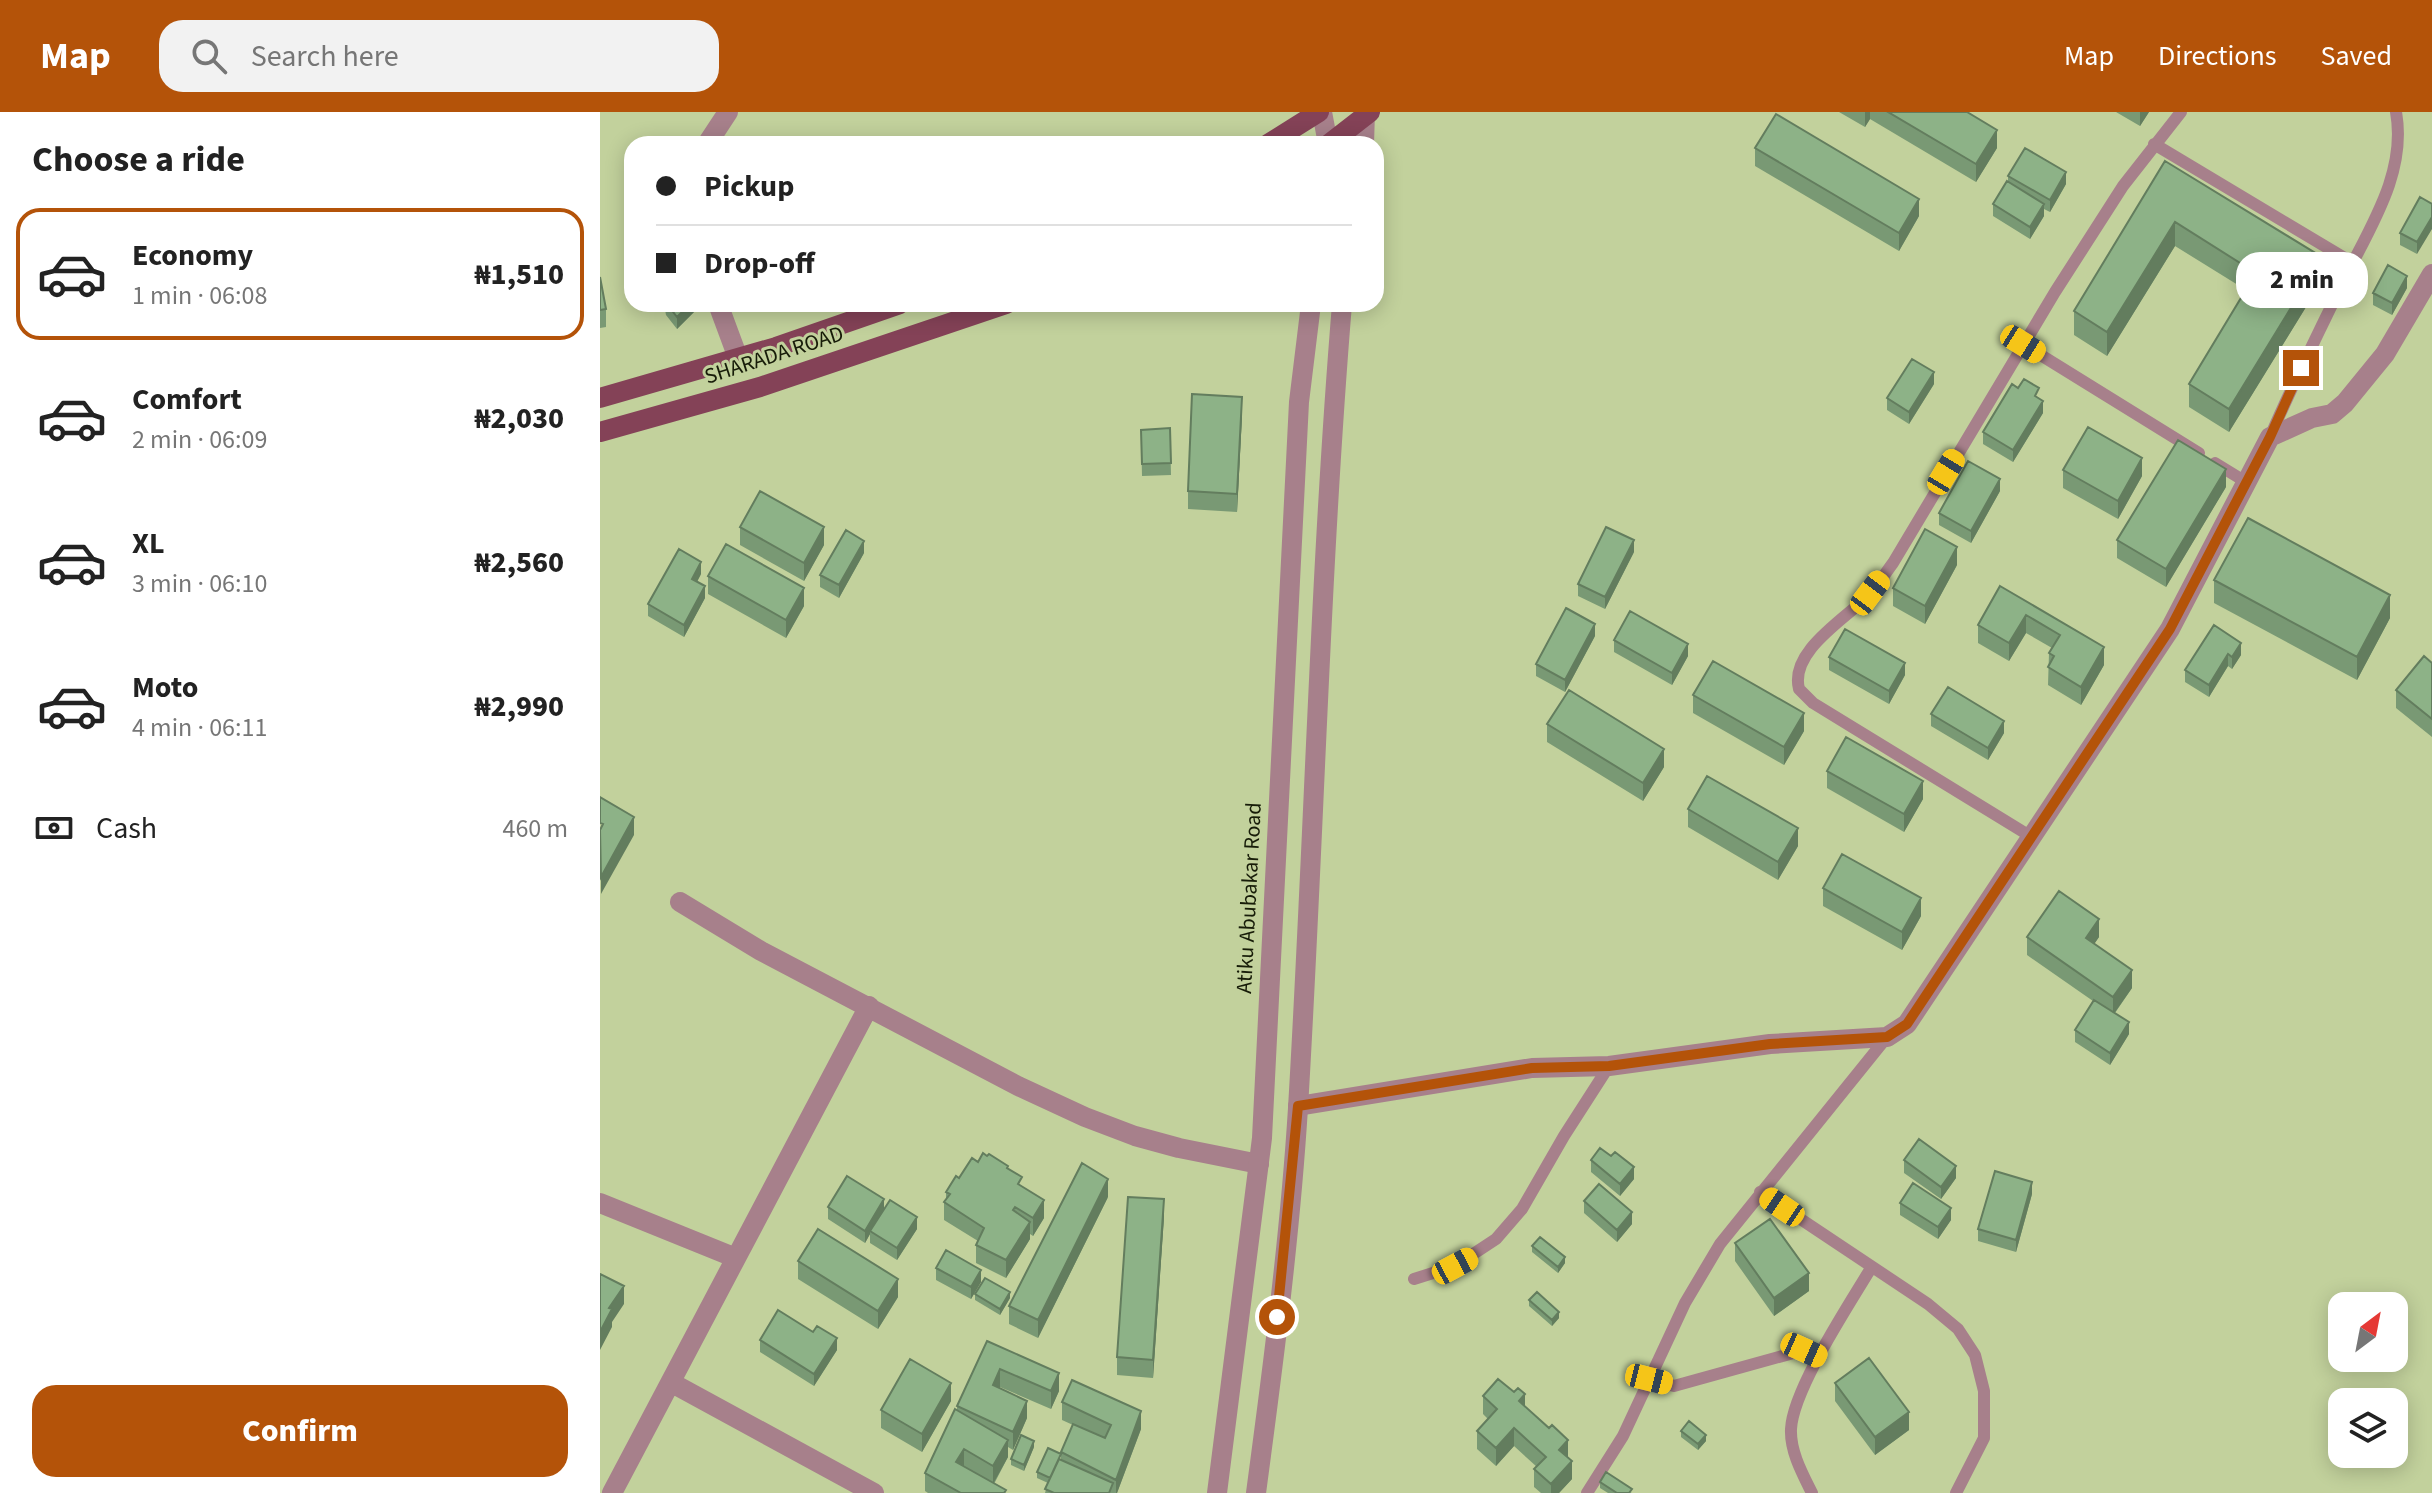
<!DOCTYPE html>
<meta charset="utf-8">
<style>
:root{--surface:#fff;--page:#f2f2f2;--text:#222;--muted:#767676;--line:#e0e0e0;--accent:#b45309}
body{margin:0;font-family:"Source Sans 3",sans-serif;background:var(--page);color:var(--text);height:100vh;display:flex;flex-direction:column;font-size:30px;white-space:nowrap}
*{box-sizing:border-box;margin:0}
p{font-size:26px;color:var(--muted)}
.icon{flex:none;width:44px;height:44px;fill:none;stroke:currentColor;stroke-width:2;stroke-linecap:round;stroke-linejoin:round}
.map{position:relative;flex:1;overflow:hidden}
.panel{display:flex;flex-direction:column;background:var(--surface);width:600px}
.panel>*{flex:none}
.top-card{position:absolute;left:24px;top:24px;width:760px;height:176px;border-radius:24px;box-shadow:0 4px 20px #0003;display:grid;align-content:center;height:176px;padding:0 32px;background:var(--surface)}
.needle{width:52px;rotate:32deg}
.buttons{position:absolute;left:1728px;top:1180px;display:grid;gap:16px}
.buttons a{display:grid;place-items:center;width:80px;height:80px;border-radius:16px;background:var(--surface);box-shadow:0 4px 20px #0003;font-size:40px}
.end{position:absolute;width:36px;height:36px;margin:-18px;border:10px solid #b45309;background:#fff;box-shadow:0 0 0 4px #fff}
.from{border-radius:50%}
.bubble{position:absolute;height:56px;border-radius:24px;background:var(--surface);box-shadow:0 4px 20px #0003;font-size:26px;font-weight:800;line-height:56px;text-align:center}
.car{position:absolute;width:24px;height:48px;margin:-24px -12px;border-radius:10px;box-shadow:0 0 6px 2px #0007;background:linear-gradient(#f5c518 24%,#345 0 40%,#f5c518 0 76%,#345 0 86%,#f5c518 0)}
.top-card b{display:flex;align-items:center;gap:28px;height:76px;font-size:30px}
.top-card b+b{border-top:2px solid var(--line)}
.top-card i{width:20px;height:20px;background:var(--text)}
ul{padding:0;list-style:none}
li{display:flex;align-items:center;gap:24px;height:132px;margin:0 16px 12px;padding:0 16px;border:4px solid transparent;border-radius:24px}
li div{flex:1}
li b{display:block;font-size:30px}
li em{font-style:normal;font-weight:800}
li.current{border-color:var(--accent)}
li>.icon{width:72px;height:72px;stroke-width:1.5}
h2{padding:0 32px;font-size:36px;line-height:96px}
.pay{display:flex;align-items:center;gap:20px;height:88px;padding:0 32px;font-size:30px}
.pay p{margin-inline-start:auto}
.primary-button{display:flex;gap:16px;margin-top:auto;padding:16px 32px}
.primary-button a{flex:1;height:92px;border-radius:24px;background:var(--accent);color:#fff;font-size:32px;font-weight:800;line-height:92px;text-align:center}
header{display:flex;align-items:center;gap:48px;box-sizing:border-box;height:112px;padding:0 40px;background:var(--accent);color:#fff}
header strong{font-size:38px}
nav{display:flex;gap:44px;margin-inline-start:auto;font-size:28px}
.search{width:560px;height:72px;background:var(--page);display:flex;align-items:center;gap:20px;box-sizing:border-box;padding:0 28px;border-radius:24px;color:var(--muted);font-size:30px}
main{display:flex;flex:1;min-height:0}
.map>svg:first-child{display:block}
</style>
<header>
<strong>Map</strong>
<div class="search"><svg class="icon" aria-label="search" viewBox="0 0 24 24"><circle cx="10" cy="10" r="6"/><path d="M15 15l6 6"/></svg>Search here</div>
<nav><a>Map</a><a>Directions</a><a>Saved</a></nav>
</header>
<main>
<section class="panel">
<h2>Choose a ride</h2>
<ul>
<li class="current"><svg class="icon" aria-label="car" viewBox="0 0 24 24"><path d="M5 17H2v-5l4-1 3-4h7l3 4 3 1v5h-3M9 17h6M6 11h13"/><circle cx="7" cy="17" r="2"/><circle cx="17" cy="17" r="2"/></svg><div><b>Economy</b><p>1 min · 06:08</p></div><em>₦1,510</em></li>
<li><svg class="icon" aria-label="car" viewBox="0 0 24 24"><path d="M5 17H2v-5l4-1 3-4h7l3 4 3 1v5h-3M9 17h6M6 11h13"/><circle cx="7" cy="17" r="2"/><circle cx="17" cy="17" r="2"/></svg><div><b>Comfort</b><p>2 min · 06:09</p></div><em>₦2,030</em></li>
<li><svg class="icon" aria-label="car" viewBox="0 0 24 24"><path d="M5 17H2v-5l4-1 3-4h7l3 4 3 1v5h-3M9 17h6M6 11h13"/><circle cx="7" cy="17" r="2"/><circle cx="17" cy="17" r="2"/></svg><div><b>XL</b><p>3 min · 06:10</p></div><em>₦2,560</em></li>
<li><svg class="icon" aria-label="car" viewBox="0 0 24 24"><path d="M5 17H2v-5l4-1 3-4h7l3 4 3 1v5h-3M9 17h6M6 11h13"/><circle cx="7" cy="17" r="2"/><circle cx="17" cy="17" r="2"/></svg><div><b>Moto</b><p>4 min · 06:11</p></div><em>₦2,990</em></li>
</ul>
<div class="pay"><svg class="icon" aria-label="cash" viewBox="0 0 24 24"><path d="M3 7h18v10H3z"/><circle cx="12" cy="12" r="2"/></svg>Cash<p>460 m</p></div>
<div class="primary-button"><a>Confirm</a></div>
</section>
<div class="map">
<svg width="1832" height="1381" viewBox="0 0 1832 1381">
<rect width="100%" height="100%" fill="#c2d19c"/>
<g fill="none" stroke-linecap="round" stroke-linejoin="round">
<!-- service -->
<path stroke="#a7808b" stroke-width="12" d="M1554 32 1753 151
M1423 232 1599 341
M1670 325C1693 271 1719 220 1744 168 1770 115 1807 61 1796 0
M1615 351 1646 370
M1430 724 1213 591 1199 577C1189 538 1249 505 1271 481 1279 472 1286 460 1293 451L1455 180 1523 74 1581 0
M1160 1080 1328 1192 1358 1217 1375 1243 1384 1279V1326L1356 1381
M814 1167 855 1154 896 1127 922 1097 964 1024 1009 954
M1049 1267 1074 1274 1204 1238 1220 1245
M987 1381 1023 1324 1085 1191 1120 1132 1287 925
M1212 1381C1202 1361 1190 1339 1191 1317 1193 1277 1249 1193 1271 1156"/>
<!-- minor -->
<path stroke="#a7808b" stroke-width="20" d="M107 32 128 0
M118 192 138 246
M80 790 161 839 418 974 485 1005 535 1024 579 1036 659 1052
M698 994 932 956 1009 954 1170 932 1287 925 1307 912 1570 517 1670 325 1712 306 1732 302 1745 291 1785 242 1832 162
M0 1091 136 1146
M72 1271 274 1381
M12 1381 269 894"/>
<!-- tertiary -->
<path stroke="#a7808b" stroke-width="20" d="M722 0 728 32
M764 32 765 0
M617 1381 662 1026 699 290 711 192
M656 1381C673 1254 690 1124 698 996 714 728 720 460 742 192"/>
<!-- primary -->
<path stroke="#844257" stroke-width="20" d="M668 32 719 0
M729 32 770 0
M0 286 176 235 300 192
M0 320 160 275 406 192"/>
</g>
<!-- wall -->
<path fill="#799974" d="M1239 0H1367L1397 36 1376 70 1270 7 1265 15Z
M1516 0H1549L1540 14Z
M1155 36 1319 104 1299 139 1155 54Z
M1565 49 1722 169 1629 320 1589 295V272L1646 178 1575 134 1507 244 1474 223V199Z
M1408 64 1466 72 1450 100 1444 97V104L1430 127 1393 104V92L1408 70Z
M1820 85 1817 142 1800 133V121Z
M0 165 6 197V215L0 216Z
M1807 176 1792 203 1773 193V181Z
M64 192H100V194L77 217 66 203Z
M1334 272 1309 312 1287 298V286Z
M1439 286 1443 301 1413 350 1383 332V320Z
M642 303 637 400 588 397V379Z
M570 316 571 363 542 364 541 318Z
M1463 358 1542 364 1518 407 1463 376Z
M1626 375 1566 475 1517 446V428Z
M1400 379 1371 431 1339 413V401Z
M140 415 224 433 204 469 140 433Z
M1034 440 1005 497 978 484V472Z
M264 441 239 486 220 475V463Z
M1357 453 1325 512 1293 494V476Z
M101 462 97 470 105 486 84 525 48 504V492Z
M108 464 204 494 186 526 108 482Z
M1614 468 1790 506 1757 568 1614 491Z
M1400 474 1504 553 1481 593 1448 573 1449 541 1452 536 1426 521 1409 549 1378 531V513Z
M995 524 965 580 936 564V552Z
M1014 528 1088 544 1072 573 1014 540Z
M1641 531V543L1632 557 1628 554 1609 585 1585 570V558Z
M1229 545 1305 563 1289 592 1229 558Z
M1832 551V625L1796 596V578Z
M1093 583 1204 619 1184 653 1093 601Z
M1331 602 1404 621 1388 648 1331 614Z
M947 612 1064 655 1043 689 947 630Z
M1227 659 1323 687 1304 720 1227 676Z
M1088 697 1198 734 1178 768 1088 715Z
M1223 776 1321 804 1302 838 1223 794Z
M1427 825H1499L1494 832 1532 876 1515 901 1529 922 1510 953 1475 930V918L1493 889 1427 843Z
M991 1048 1034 1067 1020 1084 991 1060Z
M1304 1048 1356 1066 1341 1087 1304 1061Z
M378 1050 408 1056 444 1106 433 1124 430 1122V1127L406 1166 376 1151V1133L378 1129 344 1108V1090L346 1087V1080Z
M1432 1082 1416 1140 1378 1129V1117Z
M508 1085 438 1226 409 1212V1194Z
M984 1089 1032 1112 1017 1130 984 1101Z
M1300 1091 1351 1108 1338 1127 1300 1103Z
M228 1095 284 1096 317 1117 297 1148 270 1131V1122L265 1131 228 1107Z
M564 1105 553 1266 517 1263V1245Z
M1135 1131 1209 1179 1174 1204 1135 1149Z
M932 1134 965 1151 958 1161 932 1140Z
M198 1149 298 1185 278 1217 198 1167Z
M336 1156 381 1170 371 1187 336 1168Z
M375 1182 410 1186 400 1203 375 1188Z
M929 1188 959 1206 952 1214 929 1194Z
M160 1228 237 1238 214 1274 160 1240Z
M387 1229 459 1279 451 1297 400 1275V1276L427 1306 413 1338 408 1335V1345L394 1372 406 1381H328L325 1379V1361L357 1299V1294Z
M1235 1271 1309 1318 1275 1343 1235 1289Z
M883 1284 925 1295 968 1346 972 1367 959 1381H941L934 1375V1357L937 1355 914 1334 896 1354 877 1337V1319L888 1307 883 1302Z
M351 1289 322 1340 281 1316V1298Z
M462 1290 541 1317 517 1381H445L448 1371 437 1366V1360L461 1348V1340L473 1313 462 1308Z
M1081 1319 1106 1329 1098 1338 1081 1325Z
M434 1335 424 1359 411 1353V1347Z
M1000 1370 1032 1381H1008L1000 1376Z"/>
<!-- shaded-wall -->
<path fill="#637d5e" d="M1265 0H1270V7L1265 15Z
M1540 0H1549L1540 14Z
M1397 18V36L1376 70V52Z
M1466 60V72L1450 100V88Z
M1319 87V104L1299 139V121Z
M1444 92V104L1430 127V115Z
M1832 105V117L1817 142V130Z
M1575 110V134L1507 244V220Z
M1722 145V169L1629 320V297Z
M1807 164V176L1792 203V191Z
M90 192H100V194L77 217V205Z
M1334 260V272L1309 312V300Z
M642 285V303L637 400V382Z
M1443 289V301L1413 350V338Z
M1542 346V364L1518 407V389Z
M1626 357V375L1566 475V457Z
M1400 367V379L1371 431V419Z
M224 415V433L204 469V451Z
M1034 428V440L1005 497V485Z
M264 429V441L239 486V473Z
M1357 435V453L1325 512V494Z
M101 450V462L92 479V467Z
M105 474V486L84 525V513Z
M204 476V494L186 526V508Z
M1790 483V506L1757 568V545Z
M1426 503V521L1409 549V531Z
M995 512V524L965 580V568Z
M1641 531V543L1632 557V545Z
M1088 532V544L1072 573V561Z
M1504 535V553L1481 593V575Z
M1628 542V554L1609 585V573Z
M1305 551V563L1289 592V579Z
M1204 601V619L1184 653V635Z
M1404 609V621L1388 648V636Z
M1064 637V655L1043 689V671Z
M1323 669V687L1304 720V702Z
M34 705V723L1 782V765Z
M1198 716V734L1178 768V750Z
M1321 786V804L1302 838V820Z
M1499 807V825L1486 844V826Z
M1532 858V876L1513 903V885Z
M1529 910V922L1510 953V941Z
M1356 1054V1066L1341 1087V1075Z
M1034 1055V1067L1020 1084V1072Z
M508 1067V1085L438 1226V1208Z
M1432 1070V1082L1416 1140V1128Z
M284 1087V1099L270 1119V1122L265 1131V1119Z
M564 1087V1105L553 1266V1248Z
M444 1088V1106L433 1124V1106Z
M1351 1096V1108L1338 1127V1115Z
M1032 1100V1112L1017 1130V1118Z
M317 1105V1117L297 1148V1136Z
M430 1110V1127L406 1166V1148Z
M965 1145V1151L958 1161V1155Z
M381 1158V1170L371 1187V1175Z
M1209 1161V1179L1174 1204V1186Z
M298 1167V1185L278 1217V1199Z
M24 1174V1192L12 1210V1215L0 1238V1220L9 1196Z
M410 1180V1186L400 1203V1197Z
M959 1200V1206L952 1214V1208Z
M237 1226V1238L214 1274V1262Z
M400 1257V1275L393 1291V1273Z
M459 1261V1279L451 1297V1279Z
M351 1271V1289L322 1340V1322Z
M925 1282V1300L919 1289Z
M427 1289V1306L413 1338V1320Z
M541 1299V1317L517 1381H516V1368Z
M1309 1300V1318L1275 1343V1325Z
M914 1316V1334L896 1354V1336Z
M1106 1323V1329L1098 1338V1332Z
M408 1328V1345L393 1372V1354Z
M968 1328V1346L959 1338Z
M434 1329V1335L424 1359V1353Z
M364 1337V1355L356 1350Z
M972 1349V1367L959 1381H951V1372Z"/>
<!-- building -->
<path fill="#8db287" stroke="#637d5e" stroke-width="2" d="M1288 0H1367L1397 18 1376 52Z
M1176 2 1319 87 1299 121 1155 36Z
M1425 36 1466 60 1450 88 1408 64Z
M1565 49 1722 145 1629 297 1589 272 1656 161 1575 110 1507 220 1474 199Z
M1407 69 1444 92 1430 115 1393 92Z
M1820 85 1832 92V105L1817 130 1800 121Z
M1788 153 1807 164 1792 191 1773 181Z
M0 165 6 197 0 198Z
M67 192H90L77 205Z
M1312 247 1334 260 1309 300 1287 286Z
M1424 267 1439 276 1435 284 1443 289 1413 338 1383 320 1412 272 1418 276Z
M592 282 642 285 637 382 588 379Z
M1488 315 1542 346 1518 389 1463 358Z
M570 316 571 351 542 352 541 318Z
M1578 328 1626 357 1566 457 1517 428Z
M1368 349 1400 367 1371 419 1339 401Z
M160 379 224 415 204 451 140 415Z
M1648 406 1790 483 1757 545 1614 468Z
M1006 415 1034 428 1005 485 978 472Z
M1325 417 1357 435 1325 494 1293 476Z
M246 418 264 429 239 473 220 463Z
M126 432 204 476 186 508 108 464Z
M79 437 101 450 92 467 105 474 84 513 48 492Z
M1400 474 1504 535 1481 575 1448 555 1454 544 1449 541 1460 523 1426 503 1409 531 1378 513Z
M966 496 995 512 965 568 936 552Z
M1030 499 1088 532 1072 561 1014 528Z
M1614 513 1641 531 1632 545 1628 542 1609 573 1585 558Z
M1245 517 1305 551 1289 579 1229 545Z
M1824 544 1832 551V607L1796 578Z
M1113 549 1204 601 1184 635 1093 583Z
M1348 575 1404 609 1388 636 1331 602Z
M969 578 1064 637 1043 671 947 612Z
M1246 625 1323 669 1304 702 1227 659Z
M1107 664 1198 716 1178 750 1088 697Z
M0 685 34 705 1 765 0 718 3 712 0 711Z
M1242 742 1321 786 1302 820 1223 776Z
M1459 779 1499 807 1486 826 1532 858 1513 885 1427 825Z
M1494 888 1529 910 1510 941 1475 918Z
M1319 1027 1356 1054 1341 1075 1304 1048Z
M1000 1036 1011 1044 1015 1040 1034 1055 1020 1072 991 1048Z
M383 1041 387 1044 389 1042 408 1054 407 1056 422 1065 418 1072 444 1088 433 1106 415 1095 413 1098 430 1110 406 1148 376 1133 384 1116 344 1090 350 1082 346 1080 356 1064 359 1066 372 1046 378 1050Z
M482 1051 508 1067 438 1208 409 1194Z
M1395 1059 1432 1070 1416 1128 1378 1117Z
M247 1064 284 1087 265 1119 228 1095Z
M1313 1071 1351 1096 1338 1115 1300 1091Z
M999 1072 1032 1100 1017 1118 984 1089Z
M528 1085 564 1087 553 1248 517 1245Z
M290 1088 317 1105 297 1136 270 1119Z
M1170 1107 1209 1161 1174 1186 1135 1131Z
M218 1117 298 1167 278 1199 198 1149Z
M940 1125 965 1145 958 1155 932 1134Z
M346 1138 381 1158 371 1175 336 1156Z
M0 1162 24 1174 9 1196 12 1197 0 1220Z
M385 1166 410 1180 400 1197 375 1182Z
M937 1180 959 1200 952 1208 929 1188Z
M178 1198 213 1220 217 1214 237 1226 214 1262 160 1228Z
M387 1229 459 1261 451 1279 400 1257 393 1273 427 1289 413 1320 357 1294Z
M1269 1246 1309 1300 1275 1325 1235 1271Z
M310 1247 351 1271 322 1322 281 1298Z
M898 1267 914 1280 918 1276 925 1282 919 1289 949 1316 952 1313 968 1328 959 1338 972 1349 951 1372 934 1357 946 1345 914 1316 896 1336 877 1319 897 1297 883 1284Z
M472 1268 541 1299 516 1368 461 1340 473 1312 505 1326 511 1313 462 1290Z
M355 1297 408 1328 393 1354 364 1337 356 1350 406 1378 404 1381H361L325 1361Z
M1089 1309 1106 1323 1098 1332 1081 1319Z
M421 1323 434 1329 424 1353 411 1347Z
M448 1336 461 1342 450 1366 437 1360Z
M459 1347 513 1371 509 1381H454L445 1377Z
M1006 1360 1032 1377 1029 1381H1017L1000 1370Z"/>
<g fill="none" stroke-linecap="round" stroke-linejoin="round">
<!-- route -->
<path stroke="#b45309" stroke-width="10" d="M677 1205 698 994 932 956 1009 954 1170 932 1287 925 1307 912 1570 517 1670 325 1701 256"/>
</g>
<g text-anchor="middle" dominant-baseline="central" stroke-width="6" stroke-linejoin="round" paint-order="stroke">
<!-- street labels -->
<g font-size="22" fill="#171c08" stroke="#c2d19c">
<text transform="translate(174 243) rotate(-18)">SHARADA ROAD</text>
<text transform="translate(649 786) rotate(-87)">Atiku Abubakar Road</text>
</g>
</g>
</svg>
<div class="buttons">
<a><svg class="needle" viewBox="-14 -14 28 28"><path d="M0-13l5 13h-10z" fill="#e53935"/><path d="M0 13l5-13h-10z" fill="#767676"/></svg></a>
<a><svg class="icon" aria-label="layers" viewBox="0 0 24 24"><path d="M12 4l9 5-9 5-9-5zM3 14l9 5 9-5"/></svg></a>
</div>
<i class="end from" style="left:677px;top:1205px"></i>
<i class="end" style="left:1701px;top:256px"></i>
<div class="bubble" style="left:1636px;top:140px;width:132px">2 min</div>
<i class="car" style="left:1423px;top:232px;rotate:122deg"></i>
<i class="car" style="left:1346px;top:360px;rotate:31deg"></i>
<i class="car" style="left:1270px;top:481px;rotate:37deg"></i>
<i class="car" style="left:1182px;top:1095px;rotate:304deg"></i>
<i class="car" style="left:855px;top:1154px;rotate:62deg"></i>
<i class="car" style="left:1204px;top:1238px;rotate:114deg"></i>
<i class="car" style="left:1049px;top:1267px;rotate:104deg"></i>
<div class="top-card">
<b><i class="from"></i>Pickup</b>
<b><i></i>Drop-off</b>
</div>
</div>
</main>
